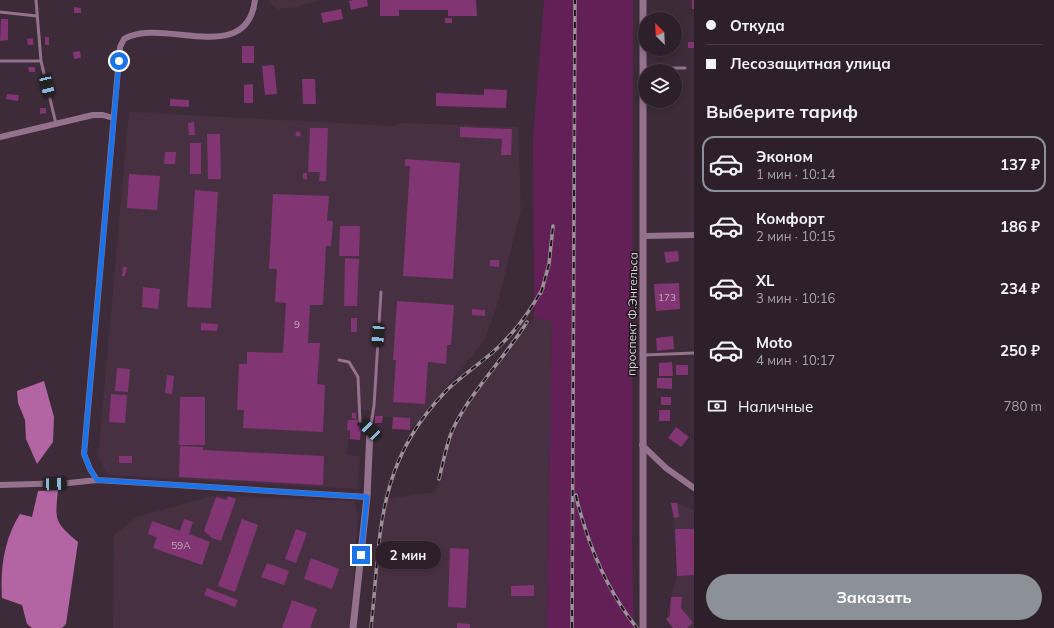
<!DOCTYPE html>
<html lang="ru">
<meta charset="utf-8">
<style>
:root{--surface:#2e202b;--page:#362833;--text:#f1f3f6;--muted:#a7a3a9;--line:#493e47;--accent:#8c9099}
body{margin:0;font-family:Mulish,sans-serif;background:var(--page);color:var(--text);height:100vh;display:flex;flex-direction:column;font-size:15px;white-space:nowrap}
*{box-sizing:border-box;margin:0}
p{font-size:13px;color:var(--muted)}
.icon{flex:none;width:22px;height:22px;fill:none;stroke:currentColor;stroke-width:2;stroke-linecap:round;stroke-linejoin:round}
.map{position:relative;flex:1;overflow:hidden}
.details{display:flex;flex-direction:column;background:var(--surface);width:360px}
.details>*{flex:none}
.hud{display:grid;align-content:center;height:88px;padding:0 12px;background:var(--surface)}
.needle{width:26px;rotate:336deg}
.controls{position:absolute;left:638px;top:12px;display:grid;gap:8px}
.controls a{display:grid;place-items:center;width:44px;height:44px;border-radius:50%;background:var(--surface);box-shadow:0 2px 6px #0003,0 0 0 1px var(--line);font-size:20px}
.end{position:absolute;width:18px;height:18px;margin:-9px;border:5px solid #1a73e8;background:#fff;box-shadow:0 0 0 2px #fff}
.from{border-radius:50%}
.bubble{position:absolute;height:28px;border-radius:14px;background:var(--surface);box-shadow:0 2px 6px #0003,0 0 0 1px var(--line);font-size:13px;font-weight:700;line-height:28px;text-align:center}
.car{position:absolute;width:12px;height:24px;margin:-12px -6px;border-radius:5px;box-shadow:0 0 3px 1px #0007;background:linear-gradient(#222 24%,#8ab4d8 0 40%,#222 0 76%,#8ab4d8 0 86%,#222 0)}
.hud b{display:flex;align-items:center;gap:14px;height:38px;font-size:15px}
.hud b+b{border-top:1px solid var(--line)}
.hud i{width:10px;height:10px;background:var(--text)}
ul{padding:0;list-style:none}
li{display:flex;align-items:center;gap:12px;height:56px;margin:0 8px 6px;padding:0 4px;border:2px solid transparent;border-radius:12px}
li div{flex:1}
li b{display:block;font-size:15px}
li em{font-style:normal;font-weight:700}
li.current{border-color:var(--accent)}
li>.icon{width:36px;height:36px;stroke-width:1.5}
h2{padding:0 12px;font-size:18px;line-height:48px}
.pay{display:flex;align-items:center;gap:10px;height:44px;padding:0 12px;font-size:15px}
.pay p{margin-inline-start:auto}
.button{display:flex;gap:8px;margin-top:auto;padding:8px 12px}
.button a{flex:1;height:46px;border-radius:24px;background:var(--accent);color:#fff;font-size:16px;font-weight:700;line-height:46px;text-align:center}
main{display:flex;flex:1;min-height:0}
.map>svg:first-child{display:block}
</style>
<main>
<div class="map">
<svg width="694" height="628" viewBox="0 0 694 628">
<rect width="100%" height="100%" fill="#3d2b39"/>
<!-- built -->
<path fill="#483043" d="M270 0H320L295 7 277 9 270 3Z
M129 112 393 126 403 123 518 127 521 209 498 302 486 336 478 349 410 430V418L375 416 369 410H358L357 426H361L360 440 348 439 347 455 360 456 357 489 108 475 98 459Z
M534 317 552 322 547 628H371L380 522 385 499 436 492 452 432 466 407Z
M212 496 354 501 358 513 350 628H113L114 535 137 517Z
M671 503H677L694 510V628H673L666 619 677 576 675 529Z"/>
<!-- green -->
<path fill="#622057" d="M544 0H633L632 554 634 628H547L552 322 534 317 533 139Z"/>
<!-- water -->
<path fill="#b364a2" d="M44 381 54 417 53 442 37 464 26 439 25 420 18 403 17 391Z
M58 490C55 520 54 522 78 542L66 624 62 628H32L27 624 22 605 2 598C0 569 4 539 20 514L32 517 38 491Z"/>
<!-- building -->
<path fill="#813673" d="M353 0H367L368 6 351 10 349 1Z
M380 0H476L477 16H448V10H399V16H380Z
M692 0H694V9H692Z
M74 7 81 8V13H74Z
M341 9 343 19 323 23 321 13Z
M445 18H452V23H445Z
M1 19H8V40L0 41Z
M45 37H49V45H45Z
M33 38V45H28L27 39Z
M688 42H694V48H688Z
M242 46H254V63H242Z
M80 51 81 58 74 59 73 52Z
M274 65 277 94 265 95 262 66Z
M28 67H35V72H29Z
M302 79H315L316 104H303Z
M253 84V103H244V85Z
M484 89 507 90 506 108 436 106V93L484 95Z
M7 94 19 95 18 101 6 99Z
M170 99 189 100V107L170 106Z
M40 108H46V113L40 114Z
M194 122 195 135H189L188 123Z
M460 127 512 129 511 155H501L502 139 460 137Z
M310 128H328L326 181H319L320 172H308Z
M295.5 134a2.5 2.5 0 1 1 5 0a2.5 2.5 0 1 1-5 0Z
M207 134H220L221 179H208Z
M190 143H201V174H190Z
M165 152H176L175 164H164Z
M405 159 460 163 453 279 403 276 410 166H405Z
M303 173H307V179H303Z
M129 174 160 176 157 210 127 208Z
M195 190 218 192 211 308 187 307Z
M273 194 329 196 327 221H333L331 246H326L323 305H310L308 343H320L317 384 325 385 323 432 243 428 244 410H237L239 364H247V352L283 353 286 303 275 302 277 269H269Z
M340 226H360L359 256H339Z
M678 251 679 261 666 263 664 252Z
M345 258 359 259 357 306H344Z
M490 260H499V267L490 266Z
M123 267H127L125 276H122Z
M679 283 680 309 656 311 654 284Z
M143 287 160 289 158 309 142 307Z
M397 301 454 305 451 345H447L446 364 428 362 425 404 393 402 396 360H393Z
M472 309 485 310V316L472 315Z
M351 318H357V332H351Z
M201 323 218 324 217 331 201 330Z
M673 336 674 349 657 351 656 338Z
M672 362 673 376H659V363Z
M676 365H688V375H676Z
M117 368 130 369 128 392 115 391Z
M167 375 174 376 172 394 165 393Z
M657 378H672V389L657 388Z
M111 394 127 395 125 423 109 422Z
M180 397H205V445H179Z
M661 397H671V405H661Z
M659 410H670V421H659Z
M352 413H356V419L352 418Z
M375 416H383L382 423H375Z
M393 417 410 418V430L392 429Z
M348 420H358L357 426H361L360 440 350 439V430H347Z
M676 427 689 437 681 447 668 438Z
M180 446 203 447V450L324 456 323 485 179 477Z
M119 456H132V463H119Z
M228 496 236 499 221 541 212 538 204 531 216 497 227 500Z
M671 503H677L679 517 674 518Z
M184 519 193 522 189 534 210 542 202 565 153 548 157 537 148 534 152 521 180 531Z
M242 519 258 525 235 592 218 586Z
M296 529 307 533 296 563 285 559Z
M675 529H694V575L677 576Z
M450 548 469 549 466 608 448 607Z
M311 558 339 569 332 589 304 579Z
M267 563 289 571 284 585 261 577Z
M534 585V596H511V586Z
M207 588 238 600 235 607 204 595Z
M671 597H682L681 608 693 623 687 628H673L666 619 670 616Z
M292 600 317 609 310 628H282Z
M457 623 470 624V628H457Z"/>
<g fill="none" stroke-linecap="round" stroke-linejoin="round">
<!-- service -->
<path stroke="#94718c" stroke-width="3" d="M36 0 41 61 56 124
M0 12 37 16
M0 61H41
M643 68H685
M644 355 694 353
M339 360 349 362 358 377 360 421 370 430
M370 430 374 406 381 292"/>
<!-- minor -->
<path stroke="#94718c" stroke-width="6" d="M255 0C247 68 161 16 124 39L120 47 84 454 90 469 97 480 367 497
M0 137 93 115H103L113 118
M644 236 694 235
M642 445 666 468 694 488
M0 485 69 483 97 480"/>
<!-- tertiary -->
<path stroke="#94718c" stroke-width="7" d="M643 0V628
M353 628 367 497 370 430"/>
<defs>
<path id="rail" d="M541 293 549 264 553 226
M439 479C443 463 446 446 452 431 470 392 504 359 527 322
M576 495C578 507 582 517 585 528 597 565 613 598 637 628
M371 628C381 535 375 464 446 391 460 377 478 365 493 352 514 334 529 313 543 288
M572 628 575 0"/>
</defs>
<!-- rail casing -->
<use href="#rail" stroke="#9e909b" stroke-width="3.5"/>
<!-- rail -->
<use href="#rail" stroke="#1f171d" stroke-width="2" stroke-dasharray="6" stroke-linecap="butt"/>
</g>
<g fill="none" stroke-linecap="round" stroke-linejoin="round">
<!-- route -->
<path stroke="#1a73e8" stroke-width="5" d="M119 61 84 454 90 469 97 480 367 497 361 555"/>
</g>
<g text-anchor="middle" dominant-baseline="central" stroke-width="3" stroke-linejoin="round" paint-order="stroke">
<!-- number labels -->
<g font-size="10" fill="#c4a9bf">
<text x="667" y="297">173</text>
<text x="297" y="324">9</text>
<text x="181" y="545">59А</text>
</g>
<!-- street labels -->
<g font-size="12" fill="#dbcfd8" stroke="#1f171d">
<text transform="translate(632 314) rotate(-89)">проспект Ф.Энгельса</text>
</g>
</g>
</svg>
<div class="controls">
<a><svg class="needle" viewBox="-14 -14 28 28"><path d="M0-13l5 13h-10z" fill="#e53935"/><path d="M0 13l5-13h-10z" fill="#a7a3a9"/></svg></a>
<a><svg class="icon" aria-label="layers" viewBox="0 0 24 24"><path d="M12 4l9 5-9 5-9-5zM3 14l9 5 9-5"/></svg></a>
</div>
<i class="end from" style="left:119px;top:61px"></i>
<i class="end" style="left:361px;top:555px"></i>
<div class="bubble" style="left:375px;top:541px;width:66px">2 мин</div>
<i class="car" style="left:47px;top:86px;rotate:167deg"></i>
<i class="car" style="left:378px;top:335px;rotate:184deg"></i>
<i class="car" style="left:370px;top:430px;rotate:314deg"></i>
<i class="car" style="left:55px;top:484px;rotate:88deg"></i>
</div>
<section class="details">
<div class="hud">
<b><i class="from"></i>Откуда</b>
<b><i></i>Лесозащитная улица</b>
</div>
<h2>Выберите тариф</h2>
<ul>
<li class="current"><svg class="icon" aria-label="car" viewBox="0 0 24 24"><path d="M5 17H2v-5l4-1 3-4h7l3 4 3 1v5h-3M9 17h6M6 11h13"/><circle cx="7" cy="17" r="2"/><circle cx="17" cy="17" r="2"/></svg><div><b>Эконом</b><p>1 мин · 10:14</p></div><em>137 ₽</em></li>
<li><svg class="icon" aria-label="car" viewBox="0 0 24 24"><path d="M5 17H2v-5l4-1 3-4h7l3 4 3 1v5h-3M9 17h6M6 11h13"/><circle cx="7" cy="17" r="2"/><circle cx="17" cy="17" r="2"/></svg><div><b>Комфорт</b><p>2 мин · 10:15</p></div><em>186 ₽</em></li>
<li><svg class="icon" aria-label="car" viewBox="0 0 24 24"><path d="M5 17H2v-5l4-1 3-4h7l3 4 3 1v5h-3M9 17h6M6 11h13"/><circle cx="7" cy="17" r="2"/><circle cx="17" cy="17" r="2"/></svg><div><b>XL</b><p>3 мин · 10:16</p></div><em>234 ₽</em></li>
<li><svg class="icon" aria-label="car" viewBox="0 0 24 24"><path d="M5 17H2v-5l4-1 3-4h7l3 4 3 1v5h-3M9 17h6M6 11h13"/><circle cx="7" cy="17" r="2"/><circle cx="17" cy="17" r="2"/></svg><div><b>Moto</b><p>4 мин · 10:17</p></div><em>250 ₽</em></li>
</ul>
<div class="pay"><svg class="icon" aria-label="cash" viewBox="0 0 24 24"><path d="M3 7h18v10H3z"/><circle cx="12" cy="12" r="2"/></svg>Наличные<p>780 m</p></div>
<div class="button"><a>Заказать</a></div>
</section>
</main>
